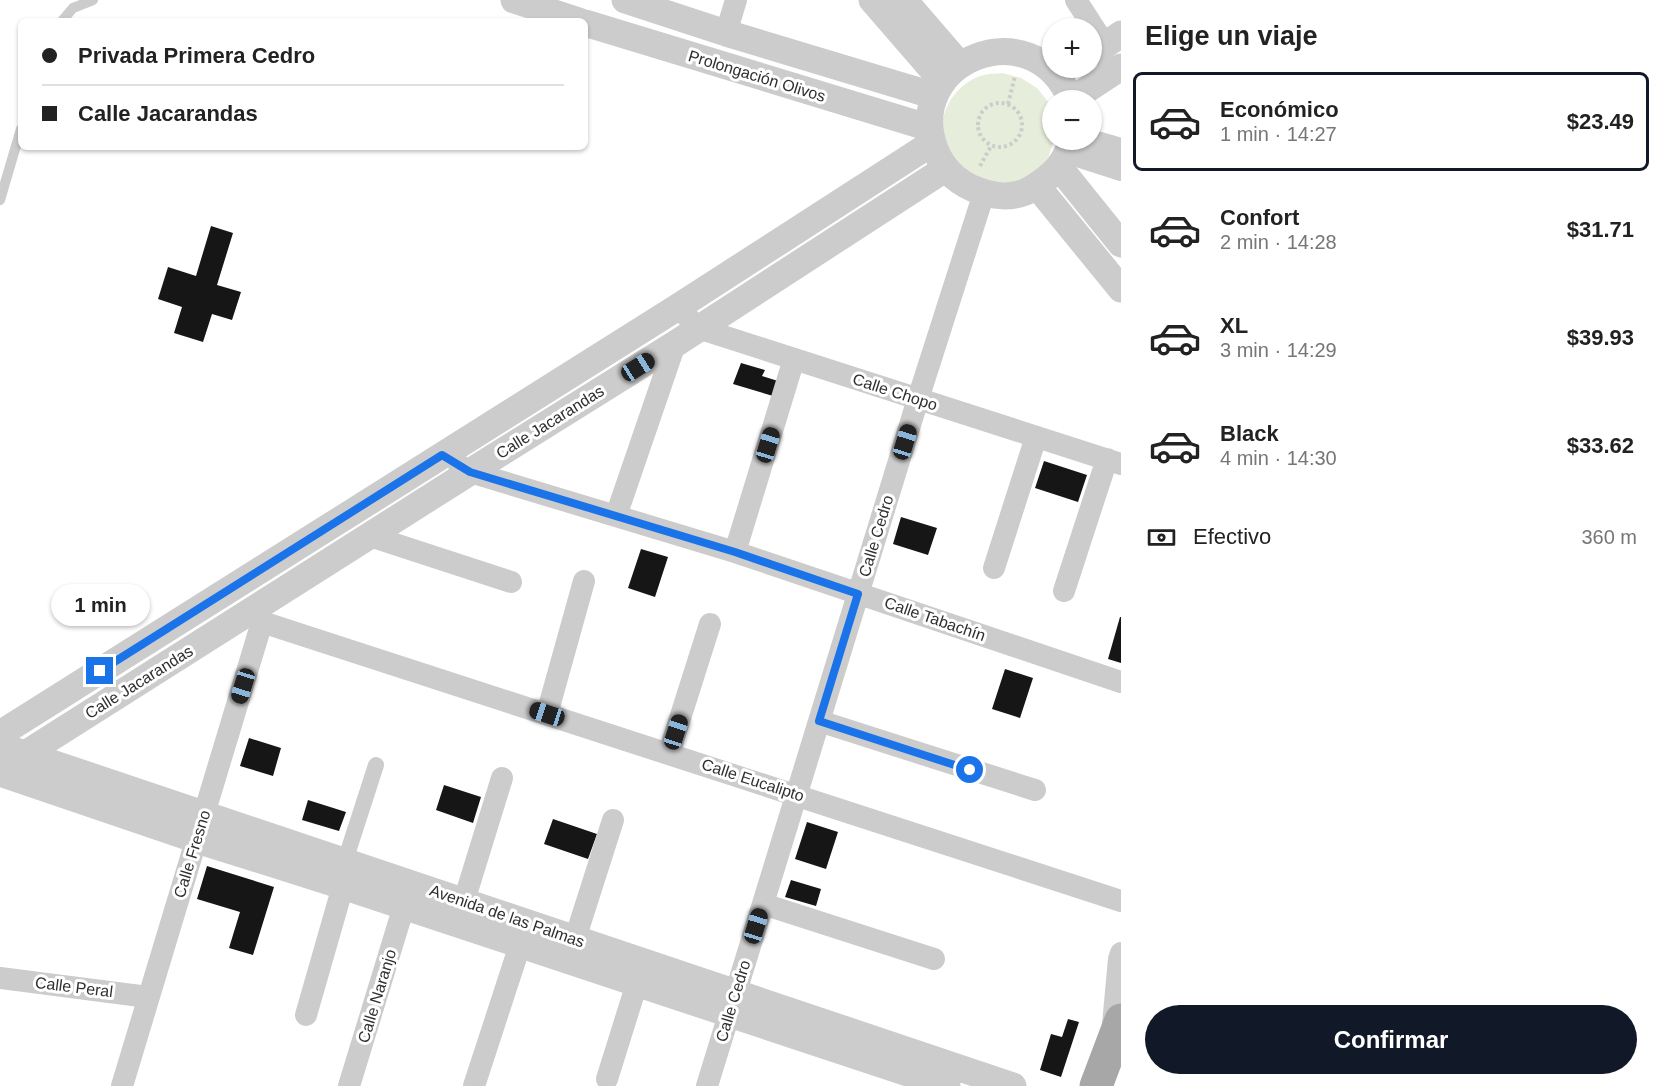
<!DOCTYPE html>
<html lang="es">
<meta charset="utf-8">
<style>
:root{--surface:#fff;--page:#f2f2f2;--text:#222;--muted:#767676;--line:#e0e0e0;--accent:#111827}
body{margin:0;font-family:Arial,sans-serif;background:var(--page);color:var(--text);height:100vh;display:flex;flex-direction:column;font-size:22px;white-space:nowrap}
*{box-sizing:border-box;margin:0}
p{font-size:20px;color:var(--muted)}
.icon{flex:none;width:33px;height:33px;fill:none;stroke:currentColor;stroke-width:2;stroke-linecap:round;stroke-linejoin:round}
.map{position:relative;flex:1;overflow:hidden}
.drawer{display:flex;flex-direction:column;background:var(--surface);width:540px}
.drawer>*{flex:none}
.guide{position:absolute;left:18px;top:18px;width:570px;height:132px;border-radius:9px;box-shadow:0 2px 4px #0004;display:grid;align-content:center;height:132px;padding:0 24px;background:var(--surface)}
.controls{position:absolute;left:1042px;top:18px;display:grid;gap:12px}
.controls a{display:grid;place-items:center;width:60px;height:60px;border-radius:50%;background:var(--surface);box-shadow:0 2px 4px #0004;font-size:30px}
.end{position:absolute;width:27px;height:27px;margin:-14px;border:8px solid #1a73e8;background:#fff;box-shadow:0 0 0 3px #fff}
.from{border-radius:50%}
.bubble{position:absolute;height:42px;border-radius:21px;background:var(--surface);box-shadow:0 2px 4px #0004;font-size:20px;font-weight:700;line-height:42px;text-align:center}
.car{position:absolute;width:18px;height:36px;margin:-18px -9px;border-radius:8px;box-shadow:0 0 4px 2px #0007;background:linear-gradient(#222 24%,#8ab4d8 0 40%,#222 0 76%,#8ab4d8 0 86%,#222 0)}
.guide b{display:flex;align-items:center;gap:21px;height:57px;font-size:22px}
.guide b+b{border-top:2px solid var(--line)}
.guide i{width:15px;height:15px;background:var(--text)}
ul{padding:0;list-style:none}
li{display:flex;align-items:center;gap:18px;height:99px;margin:0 12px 9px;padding:0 12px;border:3px solid transparent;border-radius:9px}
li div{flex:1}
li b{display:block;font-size:22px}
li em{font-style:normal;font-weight:700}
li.current{border-color:var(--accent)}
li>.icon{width:54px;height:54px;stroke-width:1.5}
h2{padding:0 24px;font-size:27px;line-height:72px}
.pay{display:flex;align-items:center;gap:15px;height:66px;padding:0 24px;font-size:22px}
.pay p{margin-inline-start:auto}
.button{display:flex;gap:12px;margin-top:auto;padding:12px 24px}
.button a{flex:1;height:69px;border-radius:36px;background:var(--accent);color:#fff;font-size:24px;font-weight:700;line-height:69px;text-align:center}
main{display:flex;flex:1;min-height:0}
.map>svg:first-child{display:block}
</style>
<main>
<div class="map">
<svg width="1121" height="1086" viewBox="0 0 1121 1086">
<rect width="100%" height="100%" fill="#fff"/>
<!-- green -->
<path fill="#e6eddb" d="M1003 73 1021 78 1037 88 1049 103 1053 115V140H1054L1048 158 1036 172 1021 182 1003 187 955 166C951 156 943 142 942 131 941 106 960 81 984 75 990 73 997 74 1003 73Z"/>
<!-- building -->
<path fill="#161616" d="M211 226 233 233 217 285 241 292 232 320 212 314 203 342 174 333 182 307 158 299 168 267 196 276Z
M741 363 765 370 762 376 778 381 773 396 733 384Z
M1044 461 1087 475 1078 502 1035 488Z
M901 517 937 528 928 555 893 544Z
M641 549 668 557 655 597 628 588Z
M1120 617H1121V663L1108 659Z
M1005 669 1033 678 1020 718 992 709Z
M249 738 281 748 273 776 240 766Z
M444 785 481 797 473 823 436 810Z
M308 800 346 812 339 831 302 820Z
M553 819 597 834 588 859 544 844Z
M807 822 838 832 826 869 795 859Z
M207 866 274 887 253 955 229 948 240 912 197 899Z
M791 880 821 889 816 906 785 897Z
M1068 1019 1079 1022 1061 1077 1040 1070 1051 1034 1062 1037Z"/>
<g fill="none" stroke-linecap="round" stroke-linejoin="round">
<!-- path -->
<path stroke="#ccc" stroke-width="4" stroke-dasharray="3 3" stroke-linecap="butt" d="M978 125a22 22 0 1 1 44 0a22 22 0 1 1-44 0Z
M1008 104 1015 76
M980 166 991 146"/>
<!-- service -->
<path stroke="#ccc" stroke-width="10" d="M62 21 73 8 93 0
M0 200 21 129"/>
<!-- pedestrian -->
<path stroke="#ccc" stroke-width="16" d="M345 861 376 765"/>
<!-- minor -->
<path stroke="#ccc" stroke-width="22" d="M1076 0 1105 45
M726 33 736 0
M1090 140 1121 149
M1068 153 1121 170
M678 307 698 328 1121 464
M459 465 470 472 735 552 1121 682
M616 516 675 344
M370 536 511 582
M735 552 794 359
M994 568 1036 437
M1064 591 1107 459
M255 608 262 622 1121 901
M547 714 584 581
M819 721 1035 790
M669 753 710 624
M464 901 502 778
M763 904 934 959
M575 939 613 820
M0 978 148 997
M306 1015 343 886
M1112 1035 1119 959 1121 953
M607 1079 637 983
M122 1086 262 622
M349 1086 404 906
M474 1086 520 945
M707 1086 918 399 984 193"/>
<!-- tertiary -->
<path stroke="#ccc" stroke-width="27" d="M514 0 579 21
M625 0 726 33 935 96
M872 0 943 82
M904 0 960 65
M585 23 930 128
M1092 54 1121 34
M1071 100C1032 7 902 62 935 149 942 167 954 180 972 188 991 197 1014 200 1033 188 1054 175 1065 163 1072 140
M1071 100 1121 67
M1059 167 1121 244
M1037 186 1121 289
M0 734 678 307 932 143
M13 750 1013 1086
M0 770 470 472 675 344 945 169
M0 773 197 840 343 886 947 1086"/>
<!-- primary -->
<path stroke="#a7a7a7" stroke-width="33" d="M1096 1086 1121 1020"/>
</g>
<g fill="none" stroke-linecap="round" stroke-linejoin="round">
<!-- route -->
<path stroke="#1a73e8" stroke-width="8" d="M100 671 442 455 470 472 735 552 858 594 819 721 970 770"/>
</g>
<g text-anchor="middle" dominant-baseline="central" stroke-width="6" stroke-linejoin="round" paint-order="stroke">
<!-- street labels -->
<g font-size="16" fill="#2f2f2f" stroke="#fff">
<text transform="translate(757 76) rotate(17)">Prolongación Olivos</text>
<text transform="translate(895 392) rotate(18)">Calle Chopo</text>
<text transform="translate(550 422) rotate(-32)">Calle Jacarandas</text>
<text transform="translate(876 536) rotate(-73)">Calle Cedro</text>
<text transform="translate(935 619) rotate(19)">Calle Tabachín</text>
<text transform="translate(139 682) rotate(-32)">Calle Jacarandas</text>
<text transform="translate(753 780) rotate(18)">Calle Eucalipto</text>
<text transform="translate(192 854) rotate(-73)">Calle Fresno</text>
<text transform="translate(507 916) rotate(19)">Avenida de las Palmas</text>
<text transform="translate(74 987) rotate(7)">Calle Peral</text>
<text transform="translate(377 996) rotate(-73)">Calle Naranjo</text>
<text transform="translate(733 1001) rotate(-73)">Calle Cedro</text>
</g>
</g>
</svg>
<div class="controls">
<a>+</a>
<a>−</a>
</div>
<i class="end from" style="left:970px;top:770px"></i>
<i class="end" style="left:100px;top:671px"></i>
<div class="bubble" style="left:51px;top:584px;width:99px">1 min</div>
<i class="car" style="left:638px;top:367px;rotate:58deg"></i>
<i class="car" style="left:905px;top:442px;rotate:17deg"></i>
<i class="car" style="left:768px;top:445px;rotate:17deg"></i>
<i class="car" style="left:243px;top:686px;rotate:197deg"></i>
<i class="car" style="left:547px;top:714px;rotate:288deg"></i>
<i class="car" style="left:676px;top:732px;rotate:18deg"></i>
<i class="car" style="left:756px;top:926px;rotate:17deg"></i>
<div class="guide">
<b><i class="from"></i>Privada Primera Cedro</b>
<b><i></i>Calle Jacarandas</b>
</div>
</div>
<section class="drawer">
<h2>Elige un viaje</h2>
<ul>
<li class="current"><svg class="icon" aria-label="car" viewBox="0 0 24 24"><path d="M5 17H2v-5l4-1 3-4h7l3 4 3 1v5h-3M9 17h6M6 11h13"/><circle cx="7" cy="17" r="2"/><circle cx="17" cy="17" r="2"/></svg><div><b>Económico</b><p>1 min · 14:27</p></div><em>$23.49</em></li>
<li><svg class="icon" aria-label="car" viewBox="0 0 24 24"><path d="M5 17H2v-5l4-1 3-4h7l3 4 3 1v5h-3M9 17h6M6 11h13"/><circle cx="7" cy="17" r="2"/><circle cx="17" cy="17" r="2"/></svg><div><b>Confort</b><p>2 min · 14:28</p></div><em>$31.71</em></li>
<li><svg class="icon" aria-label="car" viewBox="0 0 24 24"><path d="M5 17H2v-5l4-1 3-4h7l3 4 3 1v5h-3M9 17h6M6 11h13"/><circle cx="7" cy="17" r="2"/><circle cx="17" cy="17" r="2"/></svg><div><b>XL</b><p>3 min · 14:29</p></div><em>$39.93</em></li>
<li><svg class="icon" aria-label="car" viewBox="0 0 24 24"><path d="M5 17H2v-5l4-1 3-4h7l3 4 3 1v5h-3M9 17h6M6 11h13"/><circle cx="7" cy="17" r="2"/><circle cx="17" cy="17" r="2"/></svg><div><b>Black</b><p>4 min · 14:30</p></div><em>$33.62</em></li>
</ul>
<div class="pay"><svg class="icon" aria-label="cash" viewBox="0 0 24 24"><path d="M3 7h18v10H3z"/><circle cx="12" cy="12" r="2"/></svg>Efectivo<p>360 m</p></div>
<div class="button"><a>Confirmar</a></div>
</section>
</main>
